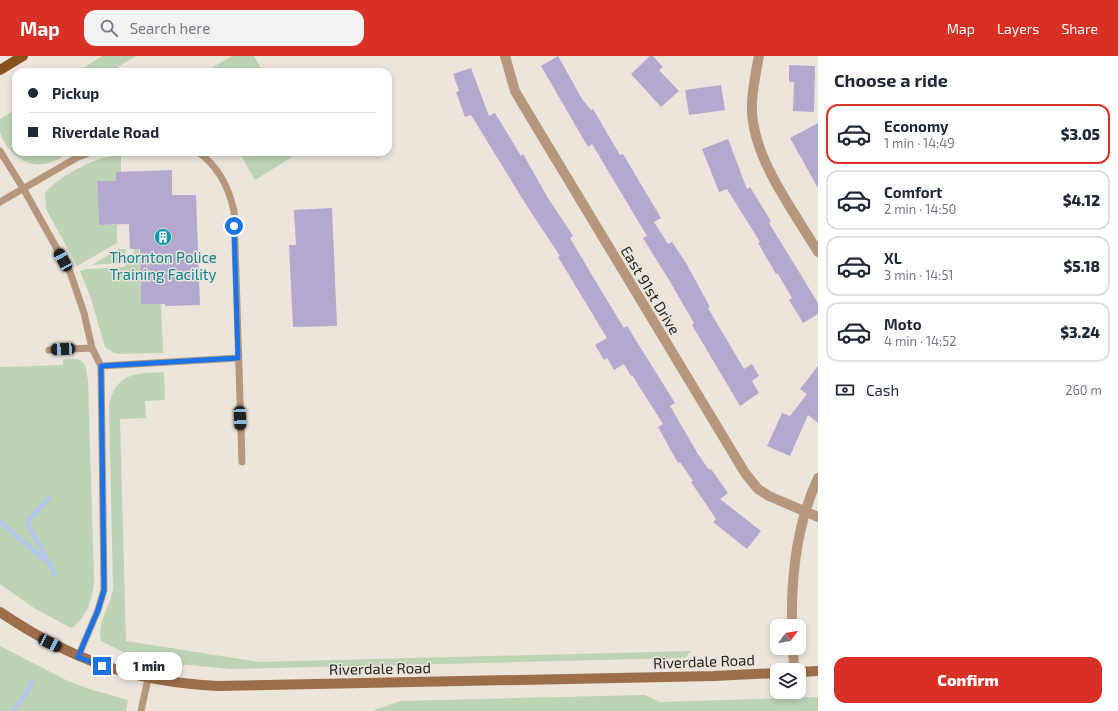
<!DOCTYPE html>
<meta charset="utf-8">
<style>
:root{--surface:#fff;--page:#f2f2f3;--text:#1f2937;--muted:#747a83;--line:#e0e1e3;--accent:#d93025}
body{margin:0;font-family:"Exo 2",sans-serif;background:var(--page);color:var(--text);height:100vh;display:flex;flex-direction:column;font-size:15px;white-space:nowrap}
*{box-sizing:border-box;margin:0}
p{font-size:13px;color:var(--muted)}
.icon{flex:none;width:22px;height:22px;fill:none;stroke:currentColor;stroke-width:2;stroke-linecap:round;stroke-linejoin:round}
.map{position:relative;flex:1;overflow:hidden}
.drawer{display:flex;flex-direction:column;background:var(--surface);width:300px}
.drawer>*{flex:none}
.top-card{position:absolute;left:12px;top:12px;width:380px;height:88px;border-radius:12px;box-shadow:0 2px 6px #0003;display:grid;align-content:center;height:88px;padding:0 16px;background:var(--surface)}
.needle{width:26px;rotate:59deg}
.controls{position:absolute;left:770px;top:563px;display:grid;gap:8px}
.controls a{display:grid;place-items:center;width:36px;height:36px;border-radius:8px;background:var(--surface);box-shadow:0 2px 6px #0003;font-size:20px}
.end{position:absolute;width:18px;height:18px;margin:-9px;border:5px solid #1a73e8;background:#fff;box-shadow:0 0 0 2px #fff}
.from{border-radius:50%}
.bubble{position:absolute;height:28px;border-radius:12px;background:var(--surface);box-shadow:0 2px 6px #0003;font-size:13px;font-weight:800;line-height:28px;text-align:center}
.car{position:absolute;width:12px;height:24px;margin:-12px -6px;border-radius:5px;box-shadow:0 0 3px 1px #0007;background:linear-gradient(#222 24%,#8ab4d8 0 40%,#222 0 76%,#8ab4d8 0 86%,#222 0)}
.top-card b{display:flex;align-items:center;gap:14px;height:38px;font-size:15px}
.top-card b+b{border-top:1px solid var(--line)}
.top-card i{width:10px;height:10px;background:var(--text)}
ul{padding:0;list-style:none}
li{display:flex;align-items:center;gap:12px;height:60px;margin:0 8px 6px;padding:0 8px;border:2px solid var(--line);border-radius:12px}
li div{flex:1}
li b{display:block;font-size:15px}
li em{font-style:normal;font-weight:800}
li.selected{border-color:var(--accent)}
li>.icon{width:36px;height:36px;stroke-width:1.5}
h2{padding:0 16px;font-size:18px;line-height:48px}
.pay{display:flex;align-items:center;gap:10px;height:44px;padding:0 16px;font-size:15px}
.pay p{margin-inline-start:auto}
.button{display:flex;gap:8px;margin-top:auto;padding:8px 16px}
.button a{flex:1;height:46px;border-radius:12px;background:var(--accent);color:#fff;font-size:16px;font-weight:800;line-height:46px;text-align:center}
header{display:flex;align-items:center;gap:24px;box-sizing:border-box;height:56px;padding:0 20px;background:var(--accent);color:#fff}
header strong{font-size:19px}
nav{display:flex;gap:22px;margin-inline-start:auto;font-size:14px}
.search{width:280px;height:36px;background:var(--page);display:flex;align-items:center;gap:10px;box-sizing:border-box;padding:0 14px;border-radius:12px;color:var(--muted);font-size:15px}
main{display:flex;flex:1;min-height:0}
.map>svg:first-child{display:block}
</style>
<header>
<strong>Map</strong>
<div class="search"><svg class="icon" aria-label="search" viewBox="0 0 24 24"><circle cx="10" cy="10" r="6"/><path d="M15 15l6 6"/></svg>Search here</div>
<nav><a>Map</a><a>Layers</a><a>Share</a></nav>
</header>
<main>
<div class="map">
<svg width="818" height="655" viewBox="0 0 818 655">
<rect width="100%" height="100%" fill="#ebe5dc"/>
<!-- green -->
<path fill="#bed3b4" d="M102 0H136L118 11V16H77Z
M232 0H254L263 16H205Z
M16 53V96H70C62 101 54 107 44 108 25 112 5 94 0 76 0 72 0 67 0 63Z
M239 96H300L255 124Z
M121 100V116H116V125L97 126 99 169H117V187L77 210 46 153 45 138C51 126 86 107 99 103 106 100 114 100 121 100Z
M118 193H126L125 202 121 207 92 209Z
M134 193H139L141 248H161L163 297 119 298 114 297 105 291 91 243 80 215 86 213 124 211 128 207 130 200H134Z
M63 303C84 302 85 304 88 324L94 522C94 539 87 563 71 572L34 552 0 528V311L63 309Z
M164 316 165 344 145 345 146 362 120 363 126 585 259 606 691 595 686 601 681 602 232 613 165 607 125 597 101 585C96 567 111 550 113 532L109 350C115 317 136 317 164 316Z
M0 590 66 624 86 632 128 644 126 655H0Z
M645 639 660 646 818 641V655H372L400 645Z"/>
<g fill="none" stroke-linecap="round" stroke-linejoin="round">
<!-- stream -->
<path stroke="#b3c6ec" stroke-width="4.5" d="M49 442 27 466 55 519
M0 466 46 505
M13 655 25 640 32 626"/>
</g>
<!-- building -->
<path fill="#b5a8cf" d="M558 0 582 43 591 54 593 53 620 99 623 98 661 162 654 166 668 188 672 186 686 207 710 251 708 252 744 313 752 308 759 320 752 325 759 337 740 350 692 269 694 267 669 224 643 182 647 180 592 88 588 91 541 10Z
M650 0H653L663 11 659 14 679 35 661 51 631 18Z
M789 9 815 10 814 56 793 55 794 26H789Z
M471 12 489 60 495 57 521 100 523 98 548 142 573 180 570 182 599 231 624 272 627 270 675 347 670 350 698 398 709 414 711 413 728 437 720 443 761 475 747 493 713 466 716 463 691 426 693 425 680 406 678 407 658 371 663 368 632 319 631 320 624 308 614 314 607 302 604 304 595 289 607 282 558 201 560 200 525 147 471 59 465 61 456 36 459 35 453 18Z
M721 29 725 54 689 59 685 34Z
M818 67V132L790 82Z
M728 83 747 133 750 131 771 165 769 167 818 247V258L803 267 789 244 792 242 778 218H776L758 187 760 186 727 133 719 136 702 93Z
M172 114V139H196L200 249 165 250V248H141L140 193H130L129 168 99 169 97 125H116V116Z
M332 152 337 270 293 271 289 189H296L294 154Z
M818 310V367L808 359 790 400 767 390 782 357 790 360 807 338 800 333Z"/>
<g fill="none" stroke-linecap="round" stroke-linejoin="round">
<!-- lane -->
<path stroke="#b6967d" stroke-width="7" d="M0 95 23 132 70 216 84 257 92 292
M198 96C218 110 229 132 234 155L242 406
M0 146 78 101 91 96
M49 294 92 292 101 310 104 534 98 554 78 601
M101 310 238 302
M141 655 148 623"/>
<!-- street -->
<path stroke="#b6967d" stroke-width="10" d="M505 0 515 35 525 52 745 417 758 433 769 440 818 461
M759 0C756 15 753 30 752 46 749 98 792 152 818 196
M792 570C791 520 797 467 818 422
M793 592 794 614"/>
<!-- secondary -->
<path stroke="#9d6e49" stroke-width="10" d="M0 556C71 604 133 626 218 630L714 620 777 617
M799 616 818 615"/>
<!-- primary -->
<path stroke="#8a521e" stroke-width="10" d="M0 14 23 0"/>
</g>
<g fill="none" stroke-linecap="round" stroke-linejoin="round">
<!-- route -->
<path stroke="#1a73e8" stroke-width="5" d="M102 610 78 601 98 554 104 534 101 310 238 302 234 170"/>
</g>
<!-- icons -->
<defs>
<symbol id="building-disc" viewBox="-11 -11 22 22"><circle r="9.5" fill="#0f9aa8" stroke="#ebe5dc"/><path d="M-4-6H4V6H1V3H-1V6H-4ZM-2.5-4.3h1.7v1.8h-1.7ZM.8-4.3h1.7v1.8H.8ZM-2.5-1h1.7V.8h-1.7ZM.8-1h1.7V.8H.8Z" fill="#fff"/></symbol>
</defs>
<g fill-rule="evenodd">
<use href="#building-disc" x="153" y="171" width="20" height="20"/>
</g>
<g text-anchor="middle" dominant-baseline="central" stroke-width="3" stroke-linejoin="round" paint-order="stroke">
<!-- culture labels -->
<g font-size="15" fill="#0d838f" stroke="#ebe5dc">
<text x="163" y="201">Thornton Police<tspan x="163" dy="17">Training Facility</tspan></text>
</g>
<!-- street labels -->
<g font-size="15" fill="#262320" stroke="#ebe5dc">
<text transform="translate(651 234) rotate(59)">East 91st Drive</text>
<text transform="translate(704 605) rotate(-2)">Riverdale Road</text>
<text transform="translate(380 612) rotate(-1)">Riverdale Road</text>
</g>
</g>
</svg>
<div class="controls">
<a><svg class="needle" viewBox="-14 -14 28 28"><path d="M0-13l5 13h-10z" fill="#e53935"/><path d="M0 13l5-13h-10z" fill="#747a83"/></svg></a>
<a><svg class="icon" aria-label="layers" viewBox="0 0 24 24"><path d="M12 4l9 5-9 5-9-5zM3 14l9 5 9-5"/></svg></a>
</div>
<i class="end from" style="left:234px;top:170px"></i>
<i class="end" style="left:102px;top:610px"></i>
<div class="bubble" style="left:116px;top:596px;width:66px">1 min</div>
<i class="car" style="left:63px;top:204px;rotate:331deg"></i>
<i class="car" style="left:63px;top:293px;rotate:267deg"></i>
<i class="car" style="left:240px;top:362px;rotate:178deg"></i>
<i class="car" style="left:50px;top:587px;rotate:116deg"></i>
<div class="top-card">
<b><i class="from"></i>Pickup</b>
<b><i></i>Riverdale Road</b>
</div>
</div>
<section class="drawer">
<h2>Choose a ride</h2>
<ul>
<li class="selected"><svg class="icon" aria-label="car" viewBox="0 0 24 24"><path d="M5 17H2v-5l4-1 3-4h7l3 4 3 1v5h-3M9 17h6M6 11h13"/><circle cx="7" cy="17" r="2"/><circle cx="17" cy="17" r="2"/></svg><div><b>Economy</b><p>1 min · 14:49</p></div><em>$3.05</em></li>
<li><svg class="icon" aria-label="car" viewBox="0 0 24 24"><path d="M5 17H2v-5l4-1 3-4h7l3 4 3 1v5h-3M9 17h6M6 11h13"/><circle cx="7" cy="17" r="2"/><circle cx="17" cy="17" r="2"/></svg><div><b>Comfort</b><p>2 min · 14:50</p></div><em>$4.12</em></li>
<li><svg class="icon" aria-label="car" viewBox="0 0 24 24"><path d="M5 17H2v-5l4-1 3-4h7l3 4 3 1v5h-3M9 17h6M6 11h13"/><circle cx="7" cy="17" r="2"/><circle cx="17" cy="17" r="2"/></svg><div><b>XL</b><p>3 min · 14:51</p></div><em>$5.18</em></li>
<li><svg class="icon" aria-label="car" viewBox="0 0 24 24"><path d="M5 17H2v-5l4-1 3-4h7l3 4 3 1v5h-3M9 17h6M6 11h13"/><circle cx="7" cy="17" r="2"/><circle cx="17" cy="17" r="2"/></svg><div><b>Moto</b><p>4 min · 14:52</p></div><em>$3.24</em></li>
</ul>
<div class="pay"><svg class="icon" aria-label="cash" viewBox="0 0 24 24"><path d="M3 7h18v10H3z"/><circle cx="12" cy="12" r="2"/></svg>Cash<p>260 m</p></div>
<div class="button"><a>Confirm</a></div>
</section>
</main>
